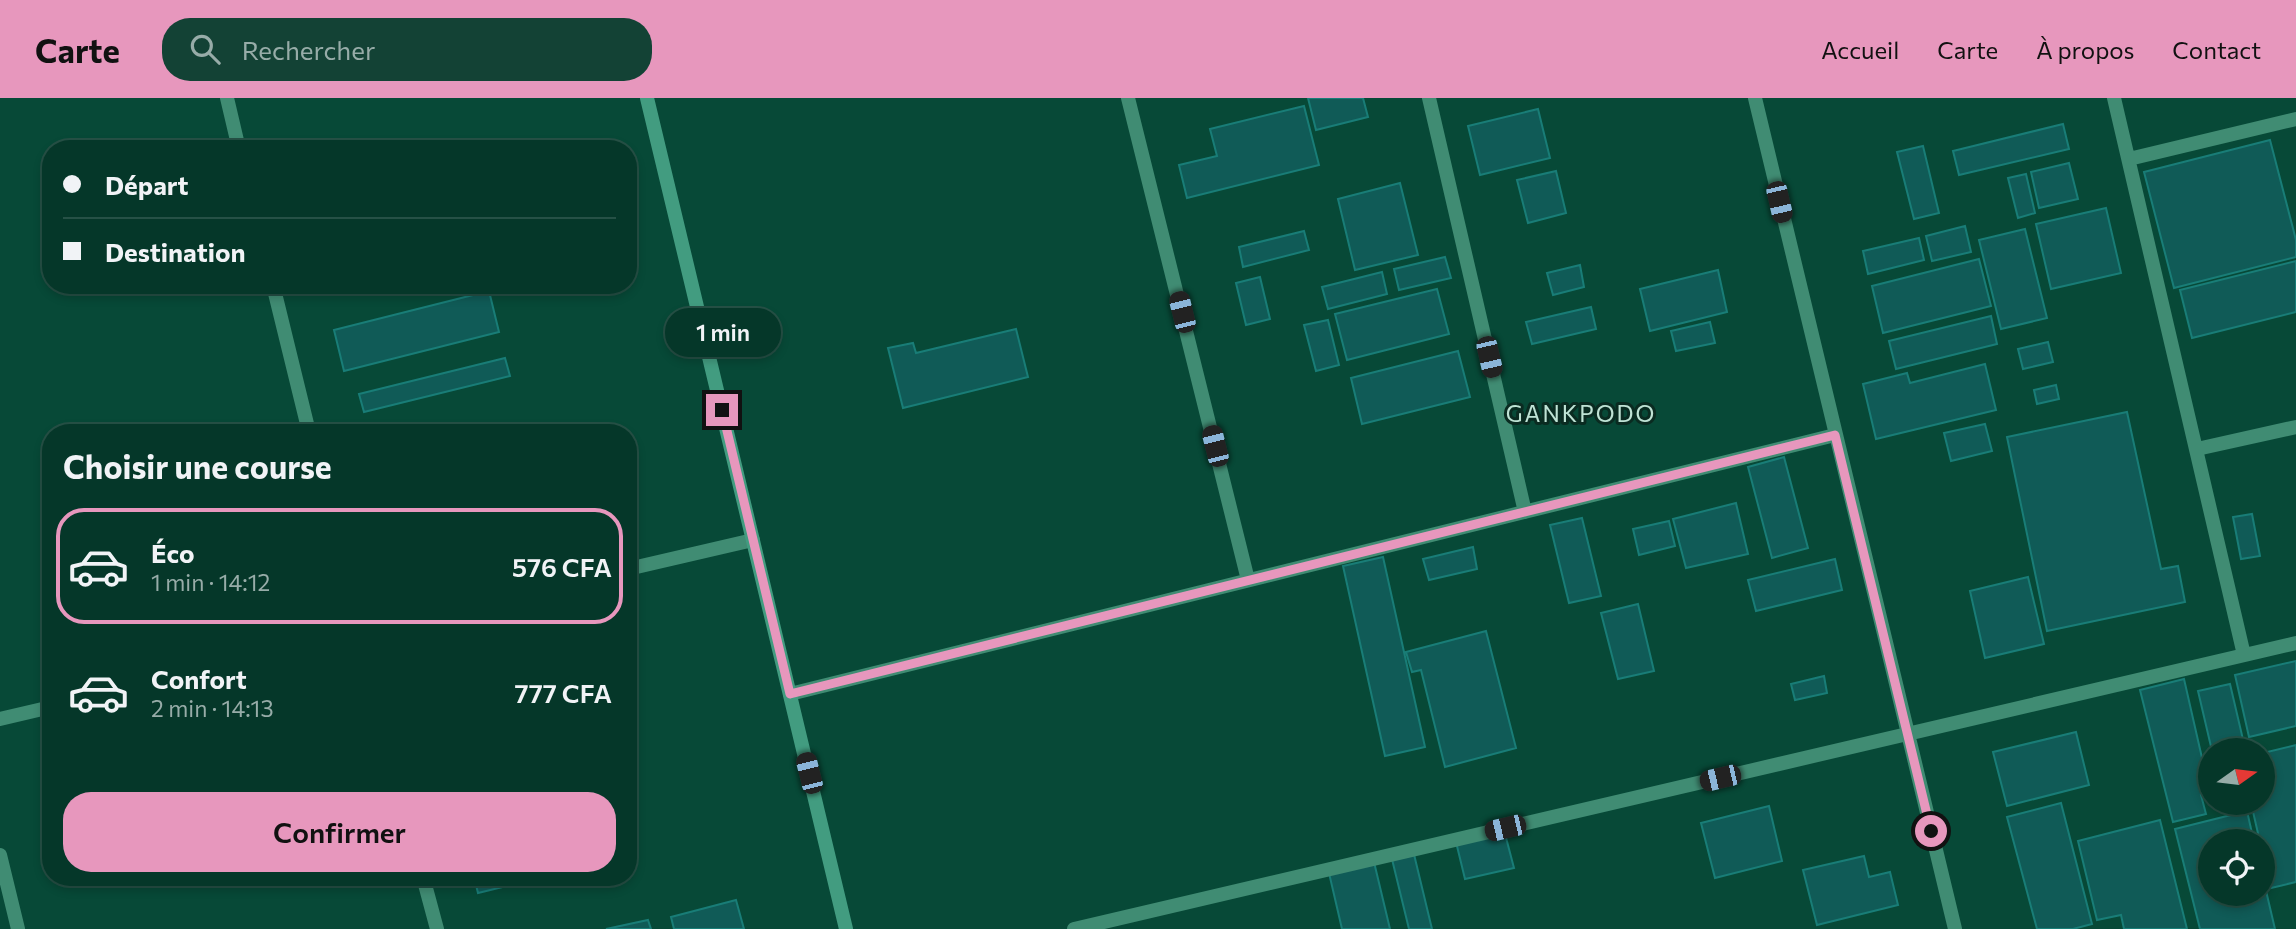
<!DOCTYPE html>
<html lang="fr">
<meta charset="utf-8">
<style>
:root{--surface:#053729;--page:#134235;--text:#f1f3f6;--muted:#97aca8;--line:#265146;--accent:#e797bd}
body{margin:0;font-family:Commissioner,sans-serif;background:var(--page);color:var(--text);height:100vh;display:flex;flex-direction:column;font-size:26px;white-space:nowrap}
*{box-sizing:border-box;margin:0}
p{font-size:23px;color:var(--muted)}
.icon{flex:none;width:38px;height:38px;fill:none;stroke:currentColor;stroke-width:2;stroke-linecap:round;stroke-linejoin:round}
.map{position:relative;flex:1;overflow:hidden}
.panel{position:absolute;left:42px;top:326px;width:595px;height:462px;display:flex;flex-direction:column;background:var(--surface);border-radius:28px;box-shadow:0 4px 10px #0003,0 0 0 2px var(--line)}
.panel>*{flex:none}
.guide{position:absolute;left:42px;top:42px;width:595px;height:154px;border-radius:28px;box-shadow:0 4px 10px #0003,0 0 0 2px var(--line);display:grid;align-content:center;height:154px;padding:0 21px;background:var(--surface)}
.needle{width:46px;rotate:76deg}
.tools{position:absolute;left:2198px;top:640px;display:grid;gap:14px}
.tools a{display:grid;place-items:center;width:77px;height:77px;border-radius:50%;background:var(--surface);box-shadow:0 4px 10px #0003,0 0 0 2px var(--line);font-size:35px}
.end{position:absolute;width:32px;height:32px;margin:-16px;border:9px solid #e797bd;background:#111;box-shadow:0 0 0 4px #111}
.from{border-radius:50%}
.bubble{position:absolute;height:49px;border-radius:24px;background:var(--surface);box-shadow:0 4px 10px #0003,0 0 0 2px var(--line);font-size:23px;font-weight:600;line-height:49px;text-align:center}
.car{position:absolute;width:21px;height:42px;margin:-21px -10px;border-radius:9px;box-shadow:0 0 5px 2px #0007;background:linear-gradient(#222 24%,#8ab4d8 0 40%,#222 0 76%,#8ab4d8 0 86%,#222 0)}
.guide b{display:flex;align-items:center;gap:24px;height:66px;font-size:26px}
.guide b+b{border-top:2px solid var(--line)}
.guide i{width:18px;height:18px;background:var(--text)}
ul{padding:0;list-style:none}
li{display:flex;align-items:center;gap:21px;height:116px;margin:0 14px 10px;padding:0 7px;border:4px solid transparent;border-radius:28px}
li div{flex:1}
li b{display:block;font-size:26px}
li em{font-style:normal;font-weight:600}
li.selected{border-color:var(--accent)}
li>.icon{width:63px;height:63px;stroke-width:1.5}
h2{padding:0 21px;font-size:32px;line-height:84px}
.primary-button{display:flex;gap:14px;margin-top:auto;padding:14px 21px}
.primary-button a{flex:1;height:80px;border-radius:28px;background:var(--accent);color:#111;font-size:28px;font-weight:600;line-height:80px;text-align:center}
header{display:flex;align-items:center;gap:42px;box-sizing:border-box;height:98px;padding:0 35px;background:var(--accent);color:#111}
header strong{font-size:33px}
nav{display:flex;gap:38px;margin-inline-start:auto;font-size:24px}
.search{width:490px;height:63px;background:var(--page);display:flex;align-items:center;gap:18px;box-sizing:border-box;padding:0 24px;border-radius:28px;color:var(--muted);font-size:26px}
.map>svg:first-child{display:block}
</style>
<header>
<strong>Carte</strong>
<div class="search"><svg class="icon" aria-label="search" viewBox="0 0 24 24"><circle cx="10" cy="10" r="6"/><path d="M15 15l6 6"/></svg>Rechercher</div>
<nav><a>Accueil</a><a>Carte</a><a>À propos</a><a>Contact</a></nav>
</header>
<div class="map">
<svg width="2296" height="831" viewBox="0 0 2296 831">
<rect width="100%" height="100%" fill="#074937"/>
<!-- building -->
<path fill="#105b57" stroke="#197d77" stroke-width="2" d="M1308 0H1363L1368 19 1316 32Z
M1304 8 1319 67 1187 100 1179 67 1217 58 1210 31Z
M1538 11 1550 60 1480 77 1468 28Z
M2063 26 2069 51 1959 77 1953 53Z
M2270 42 2296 142V159L2174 190 2144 74Z
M1923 48 1939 115 1914 121 1897 54Z
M2069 65 2078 101 2039 110 2031 74Z
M1556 73 1566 115 1528 125 1517 82Z
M2026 76 2035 115 2018 120 2008 80Z
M1400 85 1418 157 1355 172 1338 101Z
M2106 110 2121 175 2051 191 2036 126Z
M1965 128 1971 154 1932 163 1926 138Z
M2025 131 2047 220 2001 231 1979 142Z
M1304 133 1309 152 1243 169 1239 149Z
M1919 140 1924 162 1868 176 1863 153Z
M1445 159 1451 180 1399 192 1394 171Z
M1979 161 1991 208 1883 235 1872 188Z
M2296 163V214L2192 240 2180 192Z
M1580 167 1584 189 1553 197 1547 175Z
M1718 172 1727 214 1650 233 1640 191Z
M1382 174 1387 196 1328 211 1322 189Z
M1260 179 1270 221 1246 227 1236 185Z
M1437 191 1449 236 1347 262 1335 216Z
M489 193 499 234 344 273 334 232Z
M1591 209 1596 231 1532 246 1526 224Z
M1991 218 1997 246 1896 271 1889 243Z
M1328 222 1339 267 1316 273 1304 227Z
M1710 224 1715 245 1676 253 1671 233Z
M1016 231 1028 279 903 310 888 250 913 245 916 255Z
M2048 244 2053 264 2023 271 2018 251Z
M1458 253 1470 299 1362 326 1351 280Z
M505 260 510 278 364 314 359 296Z
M1985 266 1996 312 1876 341 1863 286 1907 275 1910 285Z
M2056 287 2059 301 2037 306 2034 292Z
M2127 314 2161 471 2178 468 2185 504 2047 533 2007 339Z
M1985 326 1992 353 1951 363 1944 335Z
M1784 359 1808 450 1772 460 1748 369Z
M1736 405 1748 456 1686 470 1673 421Z
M2252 416 2260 458 2241 461 2233 419Z
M1582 420 1601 498 1569 505 1550 427Z
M1669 423 1675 448 1639 457 1633 431Z
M1473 449 1477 471 1429 482 1423 461Z
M1383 459 1425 649 1385 658 1343 468Z
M1835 461 1842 492 1756 513 1748 482Z
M2028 479 2044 546 1985 560 1970 493Z
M1638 506 1654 573 1618 581 1601 515Z
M1486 533 1516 650 1445 669 1421 572 1412 574 1406 554Z
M2296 563V628L2249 639 2235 577Z
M1824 578 1827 595 1795 602 1791 586Z
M2184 581 2210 695 2201 697 2206 716 2173 724 2140 592Z
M2230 586 2245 650 2212 653 2198 593Z
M2076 634 2089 687 2007 708 1993 654Z
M2296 647V784L2271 790 2263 744H2260L2251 705H2263V655Z
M2061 705 2092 826 2073 831H2037L2007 719Z
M1769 708 1782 763 1715 780 1701 725Z
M2247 713 2254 744H2210V796H2263V780L2275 831H2200L2175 731Z
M2160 722 2187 831H2124L2121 817 2097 822 2078 743Z
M1504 732 1514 770 1465 781 1456 744Z
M1412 748 1432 831H1409L1390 753Z
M1864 758 1869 779 1890 774 1898 807 1817 827 1803 772Z
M1374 764 1390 831H1342L1329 775Z
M474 779H544L478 795Z
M736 802 744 831H674L671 819Z
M648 822 651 831H606Z"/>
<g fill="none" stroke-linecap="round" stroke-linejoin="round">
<!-- street -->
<path stroke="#408c73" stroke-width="14" d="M227 0 239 51
M1128 0 1248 482
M1429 0 1525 414
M1755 0 1955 831
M2114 0 2244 557
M2129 61 2296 21
M273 187 309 334
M2197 351 2296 329
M628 471 753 442
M790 596 1835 337
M0 621 51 609
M0 757 18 831
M423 779 437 831
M1074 831 2296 545"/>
<!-- secondary -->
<path stroke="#429c80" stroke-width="14" d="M647 0 846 831"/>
</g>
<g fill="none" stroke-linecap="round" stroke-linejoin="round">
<!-- route -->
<path stroke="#e797bd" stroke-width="9" d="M722 312 790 596 1835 337 1931 733"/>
</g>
<g text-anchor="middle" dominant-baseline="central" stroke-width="6" stroke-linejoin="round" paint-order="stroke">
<!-- neighbourhood labels -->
<g font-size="23" letter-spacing="2" fill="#bfe3d5" stroke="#0a2b21">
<text x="1581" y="315">GANKPODO</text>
</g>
</g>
</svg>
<div class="tools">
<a><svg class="needle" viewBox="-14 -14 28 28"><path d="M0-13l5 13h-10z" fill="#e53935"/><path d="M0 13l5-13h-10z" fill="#97aca8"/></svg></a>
<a><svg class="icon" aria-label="locate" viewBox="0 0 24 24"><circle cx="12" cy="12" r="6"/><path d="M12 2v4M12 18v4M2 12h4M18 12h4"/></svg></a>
</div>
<i class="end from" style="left:1931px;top:733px"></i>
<i class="end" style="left:722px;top:312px"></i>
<div class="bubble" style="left:665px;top:210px;width:116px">1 min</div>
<i class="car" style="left:1779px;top:104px;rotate:167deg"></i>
<i class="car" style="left:1182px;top:214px;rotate:346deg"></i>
<i class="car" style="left:1489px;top:259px;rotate:167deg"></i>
<i class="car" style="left:1215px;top:348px;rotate:346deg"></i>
<i class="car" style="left:809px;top:675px;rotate:346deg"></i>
<i class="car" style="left:1720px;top:680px;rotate:257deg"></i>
<i class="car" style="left:1505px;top:730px;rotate:257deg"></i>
<div class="guide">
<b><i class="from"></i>Départ</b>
<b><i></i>Destination</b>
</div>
<section class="panel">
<h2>Choisir une course</h2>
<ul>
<li class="selected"><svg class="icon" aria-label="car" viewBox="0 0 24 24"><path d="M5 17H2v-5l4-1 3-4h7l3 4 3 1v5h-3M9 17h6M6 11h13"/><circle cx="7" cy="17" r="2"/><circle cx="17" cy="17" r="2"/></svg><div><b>Éco</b><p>1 min · 14:12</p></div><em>576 CFA</em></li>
<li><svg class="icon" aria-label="car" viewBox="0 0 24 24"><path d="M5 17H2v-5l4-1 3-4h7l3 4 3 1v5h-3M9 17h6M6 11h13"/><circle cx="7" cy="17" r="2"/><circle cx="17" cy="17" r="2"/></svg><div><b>Confort</b><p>2 min · 14:13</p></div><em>777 CFA</em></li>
</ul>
<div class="primary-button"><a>Confirmer</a></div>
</section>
</div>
